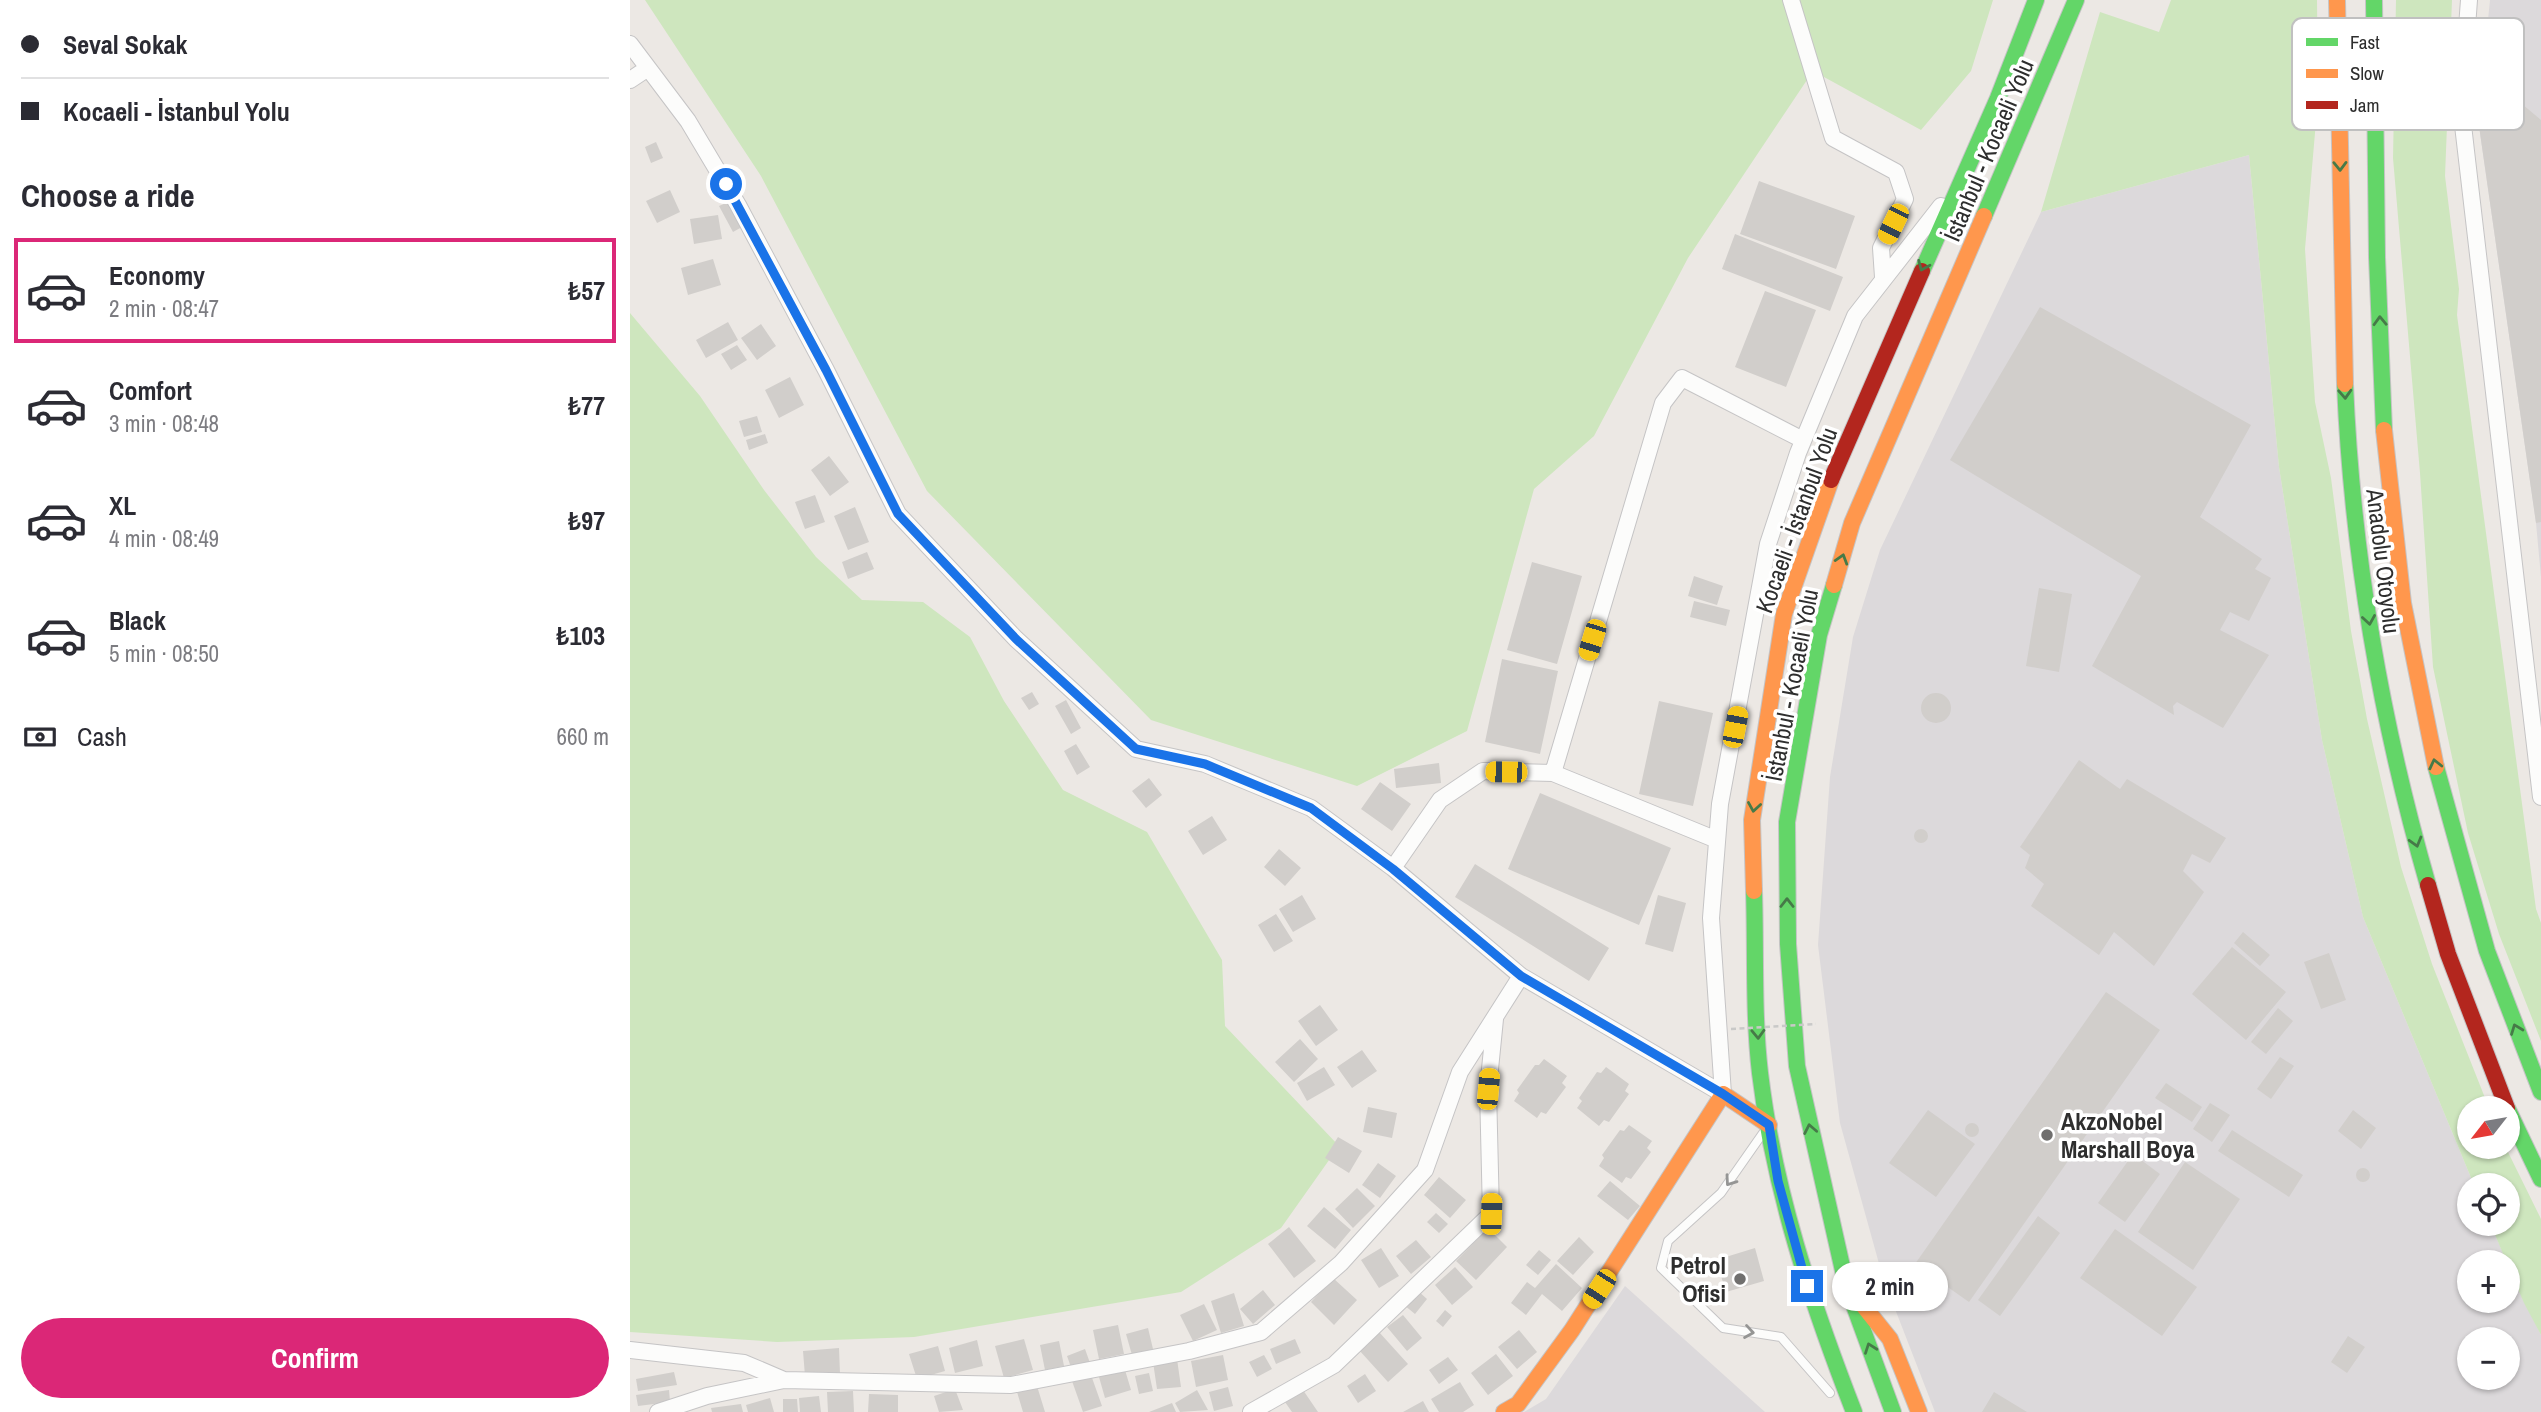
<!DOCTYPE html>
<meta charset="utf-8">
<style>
:root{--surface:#fff;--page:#f7f7f7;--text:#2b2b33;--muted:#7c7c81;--line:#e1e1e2;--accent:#db2777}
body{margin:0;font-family:"Archivo Narrow",sans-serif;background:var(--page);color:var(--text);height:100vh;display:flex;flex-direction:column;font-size:26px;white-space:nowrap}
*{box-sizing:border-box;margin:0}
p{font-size:23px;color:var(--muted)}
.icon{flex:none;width:38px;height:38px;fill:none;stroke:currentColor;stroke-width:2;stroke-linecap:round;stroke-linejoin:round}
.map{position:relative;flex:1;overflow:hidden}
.panel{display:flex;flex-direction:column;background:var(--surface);width:630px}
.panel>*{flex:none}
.top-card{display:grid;align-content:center;height:154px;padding:0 21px;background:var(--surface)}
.needle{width:46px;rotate:239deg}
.tools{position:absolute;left:1827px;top:1096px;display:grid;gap:14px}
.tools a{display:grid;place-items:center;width:63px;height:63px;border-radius:50%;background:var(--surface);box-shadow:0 2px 5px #0004;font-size:35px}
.end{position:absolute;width:32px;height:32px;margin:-16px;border:9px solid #1a73e8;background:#fff;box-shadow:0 0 0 4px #fff}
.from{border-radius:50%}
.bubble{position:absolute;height:49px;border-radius:24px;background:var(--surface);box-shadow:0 2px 5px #0004;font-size:23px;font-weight:700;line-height:49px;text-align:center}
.car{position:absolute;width:21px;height:42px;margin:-21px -10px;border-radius:9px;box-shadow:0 0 5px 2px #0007;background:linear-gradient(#f5c518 24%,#345 0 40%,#f5c518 0 76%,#345 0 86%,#f5c518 0)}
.top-card b{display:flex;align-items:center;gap:24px;height:66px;font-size:26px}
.top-card b+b{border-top:2px solid var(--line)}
.top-card i{width:18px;height:18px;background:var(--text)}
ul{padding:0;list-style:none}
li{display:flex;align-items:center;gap:21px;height:105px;margin:0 14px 10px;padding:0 7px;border:4px solid transparent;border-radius:0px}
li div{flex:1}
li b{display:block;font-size:26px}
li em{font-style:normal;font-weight:700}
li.selected{border-color:var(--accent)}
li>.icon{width:63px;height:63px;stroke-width:1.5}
h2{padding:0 21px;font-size:32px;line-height:84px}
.pay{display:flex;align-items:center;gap:18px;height:77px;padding:0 21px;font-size:26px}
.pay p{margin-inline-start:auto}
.button{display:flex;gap:14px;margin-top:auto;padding:14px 21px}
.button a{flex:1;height:80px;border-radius:42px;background:var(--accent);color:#fff;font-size:28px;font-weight:700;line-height:80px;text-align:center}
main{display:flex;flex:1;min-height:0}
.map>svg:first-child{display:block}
</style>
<main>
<section class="panel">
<div class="top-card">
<b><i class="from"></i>Seval Sokak</b>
<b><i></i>Kocaeli - İstanbul Yolu</b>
</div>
<h2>Choose a ride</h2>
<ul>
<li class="selected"><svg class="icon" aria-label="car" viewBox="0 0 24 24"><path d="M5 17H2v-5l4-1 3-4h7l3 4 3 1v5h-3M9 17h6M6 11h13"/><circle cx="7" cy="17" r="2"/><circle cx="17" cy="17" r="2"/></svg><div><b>Economy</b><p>2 min · 08:47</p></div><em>₺57</em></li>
<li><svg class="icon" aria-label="car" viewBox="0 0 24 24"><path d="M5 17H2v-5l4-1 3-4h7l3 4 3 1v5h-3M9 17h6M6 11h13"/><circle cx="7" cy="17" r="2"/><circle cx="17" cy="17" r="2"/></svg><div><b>Comfort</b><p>3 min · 08:48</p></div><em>₺77</em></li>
<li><svg class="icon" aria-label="car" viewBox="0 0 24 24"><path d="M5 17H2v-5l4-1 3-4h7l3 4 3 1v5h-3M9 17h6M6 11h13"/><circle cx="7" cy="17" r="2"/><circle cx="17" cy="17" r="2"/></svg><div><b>XL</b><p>4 min · 08:49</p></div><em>₺97</em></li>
<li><svg class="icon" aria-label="car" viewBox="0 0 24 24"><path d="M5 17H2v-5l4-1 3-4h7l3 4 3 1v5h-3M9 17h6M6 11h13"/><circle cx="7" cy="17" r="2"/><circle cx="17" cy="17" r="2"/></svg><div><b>Black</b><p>5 min · 08:50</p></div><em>₺103</em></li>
</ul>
<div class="pay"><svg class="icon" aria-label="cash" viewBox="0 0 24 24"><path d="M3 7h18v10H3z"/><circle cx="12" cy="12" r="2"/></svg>Cash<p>660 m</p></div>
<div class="button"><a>Confirm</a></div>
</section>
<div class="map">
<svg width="1911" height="1412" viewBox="0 0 1911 1412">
<rect width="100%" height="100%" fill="#ece8e4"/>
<!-- industrial -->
<path fill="#dcd9db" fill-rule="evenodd" d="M1860 0H1911V577L1906 523 1848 119Z
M1619 155 1649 467 1692 740 1733 917 1844 1185H1839V1223H1860L1877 1262H1839V1300H1878V1265L1911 1335V1412H1305L1253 1278 1210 1123 1188 945 1200 777 1223 637 1250 550 1411 212ZM1839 1339H1878V1377H1839Z
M995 1286 1135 1412H894L916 1399Z"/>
<!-- green -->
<path fill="#cee6be" d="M15 0H1363L1341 71 1291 130 1183 71 1058 258 964 436 904 489 837 731 727 786 521 720 297 491 131 176Z
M1541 0H1687L1688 98 1675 249 1685 402 1701 478 1721 631 1737 719 1771 867 1802 964 1859 1108H1839V1146H1875L1911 1219V1335L1894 1303 1860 1223H1878V1185H1844L1733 917 1692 740 1649 467 1619 155 1411 212 1470 12 1529 32Z
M1766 0H1822L1815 176 1829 289 1827 315 1906 909 1911 923V1041L1869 934 1838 833 1803 667 1790 473 1763 158Z
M0 313 70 396 134 490 186 557 232 600 293 602 340 637 374 701 433 790 517 832 592 960 595 1026 709 1146 651 1228 551 1292 284 1337 147 1342 0 1332Z"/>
<!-- building -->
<path fill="#d1cecb" d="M1873 88 1911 120V522L1906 523 1848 119Z
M26 142 33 158 21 163 15 147Z
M1129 181 1225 216 1206 269 1110 234Z
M40 190 50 212 27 223 16 201Z
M98 202 112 227 103 232 89 206Z
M88 215 92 239 64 244 60 219Z
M1105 234 1213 277 1200 311 1092 269Z
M83 259 91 285 58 295 51 268Z
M1135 291 1186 310 1156 387 1105 367Z
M1410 307 1621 425 1570 517 1632 559 1625 569 1641 578 1619 621 1600 612 1590 630 1639 655 1593 728 1547 702 1543 706 1544 715 1462 666 1511 576 1320 460Z
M98 322 108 340 76 358 66 340Z
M131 324 146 346 127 360 111 338Z
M107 345 117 360 101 370 91 354Z
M160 377 174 405 149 418 135 390Z
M127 416 132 432 114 437 109 421Z
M135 434 138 443 119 450 116 440Z
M199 456 219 482 200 496 181 470Z
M185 495 195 522 175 529 165 502Z
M225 507 239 542 218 550 204 516Z
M237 552 244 569 218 579 212 562Z
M902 562 952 576 927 664 877 650Z
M1064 576 1093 586 1087 605 1058 596Z
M1409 588 1442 594 1429 672 1396 666Z
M1064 601 1100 610 1096 626 1060 617Z
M872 659 928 671 910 754 855 742Z
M402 692 409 704 399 710 391 698Z
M1291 708a15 15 0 1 1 30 0a15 15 0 1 1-30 0Z
M436 700 451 728 441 734 425 706Z
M1029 701 1083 713 1063 806 1009 794Z
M446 744 460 767 447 775 434 751Z
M1449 760 1490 789 1497 779 1596 838 1580 863 1562 854 1553 871 1574 892 1524 966 1484 932 1469 955 1401 906 1414 884 1395 868 1400 855 1390 847Z
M809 763 811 783 766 788 764 769Z
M519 778 532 795 516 808 502 791Z
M750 782 781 804 762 831 731 809Z
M910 793 1041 848 1009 925 878 869Z
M582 816 597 840 573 855 558 831Z
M1284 836a7 7 0 1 1 14 0a7 7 0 1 1-14 0Z
M649 849 671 868 655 886 634 867Z
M845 864 979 948 959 981 825 897Z
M672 895 686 919 663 932 649 909Z
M1028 895 1056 903 1043 952 1015 944Z
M646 914 663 941 644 952 628 925Z
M1613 932 1640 955 1630 966 1604 943Z
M1602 947 1656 992 1616 1040 1562 994Z
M1699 953 1716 1000 1691 1009 1674 962Z
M1476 992 1530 1030 1339 1302 1285 1264Z
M690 1005 708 1030 686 1046 668 1021Z
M1648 1008 1663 1021 1636 1054 1621 1042Z
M670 1039 688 1059 664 1082 645 1062Z
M732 1050 747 1071 722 1088 707 1067Z
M1650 1057 1664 1066 1641 1099 1627 1089Z
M914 1059 937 1076 932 1083 936 1087 916 1114 911 1112 907 1118 884 1101 889 1093 887 1090 905 1065H909Z
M694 1067 705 1085 677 1101 667 1083Z
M976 1067 999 1084 995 1091 999 1094 979 1122 974 1120 969 1126 947 1108 952 1101 949 1098 967 1072 971 1073Z
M1536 1083 1572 1107 1562 1122 1525 1098Z
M1580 1103 1600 1115 1582 1142 1563 1129Z
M738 1107 767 1113 762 1138 733 1132Z
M1298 1110 1345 1144 1306 1197 1259 1163Z
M1723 1110 1746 1128 1731 1149 1708 1131Z
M1335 1130a7 7 0 1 1 14 0a7 7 0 1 1-14 0Z
M999 1125 1022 1141 1017 1148 1021 1152 1001 1179 996 1177 992 1183 969 1166 974 1158 972 1155 990 1130 994 1131Z
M1602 1130 1673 1175 1659 1197 1588 1151Z
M708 1137 732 1151 719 1173 695 1158Z
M1503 1154 1530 1174 1495 1222 1468 1203Z
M1555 1162 1610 1199 1563 1270 1508 1232Z
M748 1163 766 1176 750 1198 732 1185Z
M1726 1175a7 7 0 1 1 14 0a7 7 0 1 1-14 0Z
M809 1177 836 1200 820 1218 794 1195Z
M980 1181 1010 1206 998 1220 967 1196Z
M727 1188 745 1206 723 1228 705 1209Z
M694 1207 721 1230 705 1249 677 1226Z
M806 1213 818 1224 809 1233 797 1222Z
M1408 1216 1430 1233 1370 1316 1348 1300Z
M659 1227 686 1261 664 1278 638 1244Z
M858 1228 877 1247 846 1280 826 1261Z
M1485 1229 1567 1287 1532 1336 1450 1278Z
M949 1237 964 1252 943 1275 927 1261Z
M786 1240 801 1257 781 1274 766 1256Z
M751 1248 769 1276 749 1288 731 1260Z
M1125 1248 1134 1281 1096 1292 1086 1260Z
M909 1250 921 1260 908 1275 896 1265Z
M926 1264 952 1288 932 1311 912 1294 896 1315 881 1303 897 1282 905 1288Z
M825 1267 843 1287 822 1305 805 1285Z
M703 1278 727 1300 704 1325 681 1302Z
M633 1290 645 1305 623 1324 610 1309Z
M787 1290 797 1299 785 1314 774 1305Z
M604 1293 614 1326 591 1333 581 1301Z
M574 1304 587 1330 563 1341 550 1315Z
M815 1310 822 1316 813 1327 806 1321Z
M773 1315 792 1338 777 1351 757 1327Z
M488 1325 494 1354 469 1359 463 1330Z
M518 1328 523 1349 502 1355 496 1334Z
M889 1330 907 1352 887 1369 868 1347Z
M749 1332 778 1364 758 1382 729 1350Z
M1718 1336 1735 1347 1717 1373 1701 1362Z
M394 1339 403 1370 374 1378 365 1346Z
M665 1339 671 1353 646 1364 640 1349Z
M347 1340 353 1366 325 1373 319 1348Z
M429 1341 434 1366 415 1370 410 1345Z
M308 1346 315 1371 287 1379 279 1354Z
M209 1348 210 1374 175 1376 173 1351Z
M455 1349 460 1363 442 1370 437 1356Z
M866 1354 883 1376 858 1395 841 1373Z
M593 1355 598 1380 566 1387 561 1361Z
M634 1355 642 1369 627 1377 619 1362Z
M818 1357 828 1370 809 1384 799 1370Z
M547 1359 551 1387 527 1389 523 1362Z
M495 1370 501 1390 475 1398 469 1377Z
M44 1372 47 1385 8 1391 6 1379Z
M519 1373 523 1391 509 1394 505 1376Z
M735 1374 746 1391 728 1403 717 1386Z
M461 1375 472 1406 453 1412 442 1381Z
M830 1382 844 1405 833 1412H809L801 1399Z
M407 1386 415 1412H393L387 1392Z
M598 1387 603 1406 584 1411 579 1392Z
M325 1389 333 1410 309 1412 304 1396Z
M39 1390 40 1402 8 1406 6 1395Z
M567 1390 578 1410 550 1412 545 1403Z
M673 1390 688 1412H662L655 1402Z
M223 1391 224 1412H198L197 1392Z
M1364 1392 1397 1412H1352Z
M239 1394 268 1395V1412H238Z
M189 1396 191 1412H170L169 1398Z
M140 1398 144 1412H118L116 1405Z
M153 1399H167L168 1412H153Z
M793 1401 799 1412H773Z
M542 1403 546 1412H519Z
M111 1404 113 1412H82L81 1408Z"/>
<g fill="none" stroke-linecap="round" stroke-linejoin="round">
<defs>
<path id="lane" d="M1133 1133 1091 1193 1038 1241 1031 1268 1093 1328 1151 1337 1200 1393"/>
<path id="street" d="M1161 0 1203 138 1266 172 1275 199 1251 248 1253 277
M1839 0 1831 108 1911 797
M0 44 58 121 108 205 196 370 268 514 386 639 506 749 575 764 681 808 763 868 891 976 1093 1094
M0 80 18 68
M923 773 1033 403 1052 378 1173 440
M763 868 810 800 853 771 923 773 1087 840
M1093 1094 1081 918 1090 804 1138 544 1168 453 1225 316 1311 206
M0 1350 114 1363 154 1380
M28 1412 77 1396 154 1380 381 1385 559 1351 631 1332 711 1263 795 1170 830 1072 891 976
M621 1412 704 1365 861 1214 858 1089 865 1019"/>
<path id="fast" d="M1744 0 1747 257 1754 430
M1354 216 1446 0
M1292 271 1368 98 1406 0
M1715 384C1722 554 1751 721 1798 885
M1204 585 1189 635 1157 822 1158 944 1167 1066 1216 1284 1263 1412
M1806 767 1857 951 1911 1092
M1124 891C1126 951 1123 1013 1130 1073 1144 1191 1181 1301 1224 1412
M1878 1110 1911 1179"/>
<path id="slow" d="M1707 0 1715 384
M1754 430 1773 603 1806 767
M1204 585 1222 523 1354 216
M1124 891 1122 820 1154 614 1201 480
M1093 1094 1139 1125
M1232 1304 1260 1339 1289 1412
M874 1412 888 1404 942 1330 1093 1094"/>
<path id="jam" d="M1201 480 1292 271
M1798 885 1818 954 1877 1108"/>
</defs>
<!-- lane casing -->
<use href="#lane" stroke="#c5c4c5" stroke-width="10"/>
<!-- street casing -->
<use href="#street" stroke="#c5c4c5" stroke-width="18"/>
<!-- fast casing -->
<use href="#fast" stroke="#c5c4c5" stroke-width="18"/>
<!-- slow casing -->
<use href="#slow" stroke="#c5c4c5" stroke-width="18"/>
<!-- jam casing -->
<use href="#jam" stroke="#c5c4c5" stroke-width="18"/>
<!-- lane -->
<use href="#lane" stroke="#fcfcfb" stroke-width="8"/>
<!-- street -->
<use href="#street" stroke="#fcfcfb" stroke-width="16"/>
<!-- fast -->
<use href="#fast" stroke="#63d668" stroke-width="16"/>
<!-- slow -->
<use href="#slow" stroke="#ff974d" stroke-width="16"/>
<!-- jam -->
<use href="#jam" stroke="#b3261e" stroke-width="16"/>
<!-- path-bridge -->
<path stroke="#c9c9c8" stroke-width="2.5" stroke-dasharray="5 3.5" stroke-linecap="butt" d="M1101 1029 1186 1024"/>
</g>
<!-- one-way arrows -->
<defs><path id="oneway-chevron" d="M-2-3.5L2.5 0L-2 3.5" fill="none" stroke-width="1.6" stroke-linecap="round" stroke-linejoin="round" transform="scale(1.75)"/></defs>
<g stroke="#467a48">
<use href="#oneway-chevron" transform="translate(1710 166) rotate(89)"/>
<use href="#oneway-chevron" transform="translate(1293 266) rotate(113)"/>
<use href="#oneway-chevron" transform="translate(1750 321) rotate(-92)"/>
<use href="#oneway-chevron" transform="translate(1715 394) rotate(87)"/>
<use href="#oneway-chevron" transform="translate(1212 559) rotate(-73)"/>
<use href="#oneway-chevron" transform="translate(1739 620) rotate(81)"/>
<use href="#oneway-chevron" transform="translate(1805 764) rotate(-103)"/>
<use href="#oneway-chevron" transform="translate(1124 807) rotate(99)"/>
<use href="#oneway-chevron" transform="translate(1786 842) rotate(74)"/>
<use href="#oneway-chevron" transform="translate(1157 903) rotate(-90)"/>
<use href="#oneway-chevron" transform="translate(1886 1029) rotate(-111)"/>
<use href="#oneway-chevron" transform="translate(1128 1034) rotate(88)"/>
<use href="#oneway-chevron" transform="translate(1180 1129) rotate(-101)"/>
<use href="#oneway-chevron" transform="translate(1240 1348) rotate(-110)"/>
</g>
<g stroke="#959594">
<use href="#oneway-chevron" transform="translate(1100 1181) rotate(125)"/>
<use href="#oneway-chevron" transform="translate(1119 1332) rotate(9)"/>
</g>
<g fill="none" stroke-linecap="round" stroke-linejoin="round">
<!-- route -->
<path stroke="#1a73e8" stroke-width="9" d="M96 184 196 370 268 514 386 639 506 749 575 764 681 808 763 869 891 976 1093 1094 1139 1125 1148 1181 1177 1286"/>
</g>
<!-- markers -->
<g fill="#706f6e" stroke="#fff" stroke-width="2.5">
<circle cx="1417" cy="1135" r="7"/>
<circle cx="1110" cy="1279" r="7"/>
</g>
<g text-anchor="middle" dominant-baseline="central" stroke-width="7" stroke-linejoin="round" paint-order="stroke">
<!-- street labels -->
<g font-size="24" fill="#2e2e2e" stroke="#fff">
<text transform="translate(1358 150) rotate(-67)">İstanbul - Kocaeli Yolu</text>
<text transform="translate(1166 520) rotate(-70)">Kocaeli - İstanbul Yolu</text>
<text transform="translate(1754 561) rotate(83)">Anadolu Otoyolu</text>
<text transform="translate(1161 685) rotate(-79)">İstanbul - Kocaeli Yolu</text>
</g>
<!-- poi labels -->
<g font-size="24" font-weight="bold" fill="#2e2e2e" stroke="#fff" text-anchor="start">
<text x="1431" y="1121">AkzoNobel<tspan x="1431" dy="28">Marshall Boya</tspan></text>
<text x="1096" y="1265" text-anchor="end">Petrol<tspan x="1096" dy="28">Ofisi</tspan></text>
</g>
</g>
<!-- legend -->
<rect x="1662" y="18" width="232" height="112" rx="10" fill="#fff" stroke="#c0c0c0" stroke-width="2"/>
<rect x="1676" y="38" width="32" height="8" fill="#63d668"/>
<rect x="1676" y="69" width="32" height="9" fill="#ff974d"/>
<rect x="1676" y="101" width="32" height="8" fill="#b3261e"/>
<g font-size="19" fill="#2e2e2e">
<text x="1720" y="49">Fast</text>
<text x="1720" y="80">Slow</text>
<text x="1720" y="112">Jam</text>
</g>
</svg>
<div class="tools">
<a><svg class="needle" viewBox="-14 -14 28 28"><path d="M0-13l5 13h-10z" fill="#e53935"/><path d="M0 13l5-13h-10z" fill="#7c7c81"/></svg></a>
<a><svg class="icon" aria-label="locate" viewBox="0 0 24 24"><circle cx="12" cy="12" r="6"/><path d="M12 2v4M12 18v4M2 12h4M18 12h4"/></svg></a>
<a>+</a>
<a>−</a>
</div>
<i class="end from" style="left:96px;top:184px"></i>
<i class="end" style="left:1177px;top:1286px"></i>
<div class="bubble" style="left:1202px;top:1262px;width:116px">2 min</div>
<i class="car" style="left:1263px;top:224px;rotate:206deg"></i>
<i class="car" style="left:962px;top:640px;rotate:197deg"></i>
<i class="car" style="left:1105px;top:727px;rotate:11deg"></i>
<i class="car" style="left:876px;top:772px;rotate:271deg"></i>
<i class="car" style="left:858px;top:1089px;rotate:5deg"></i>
<i class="car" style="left:861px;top:1214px;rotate:2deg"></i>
<i class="car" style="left:969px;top:1289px;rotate:213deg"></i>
</div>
</main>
